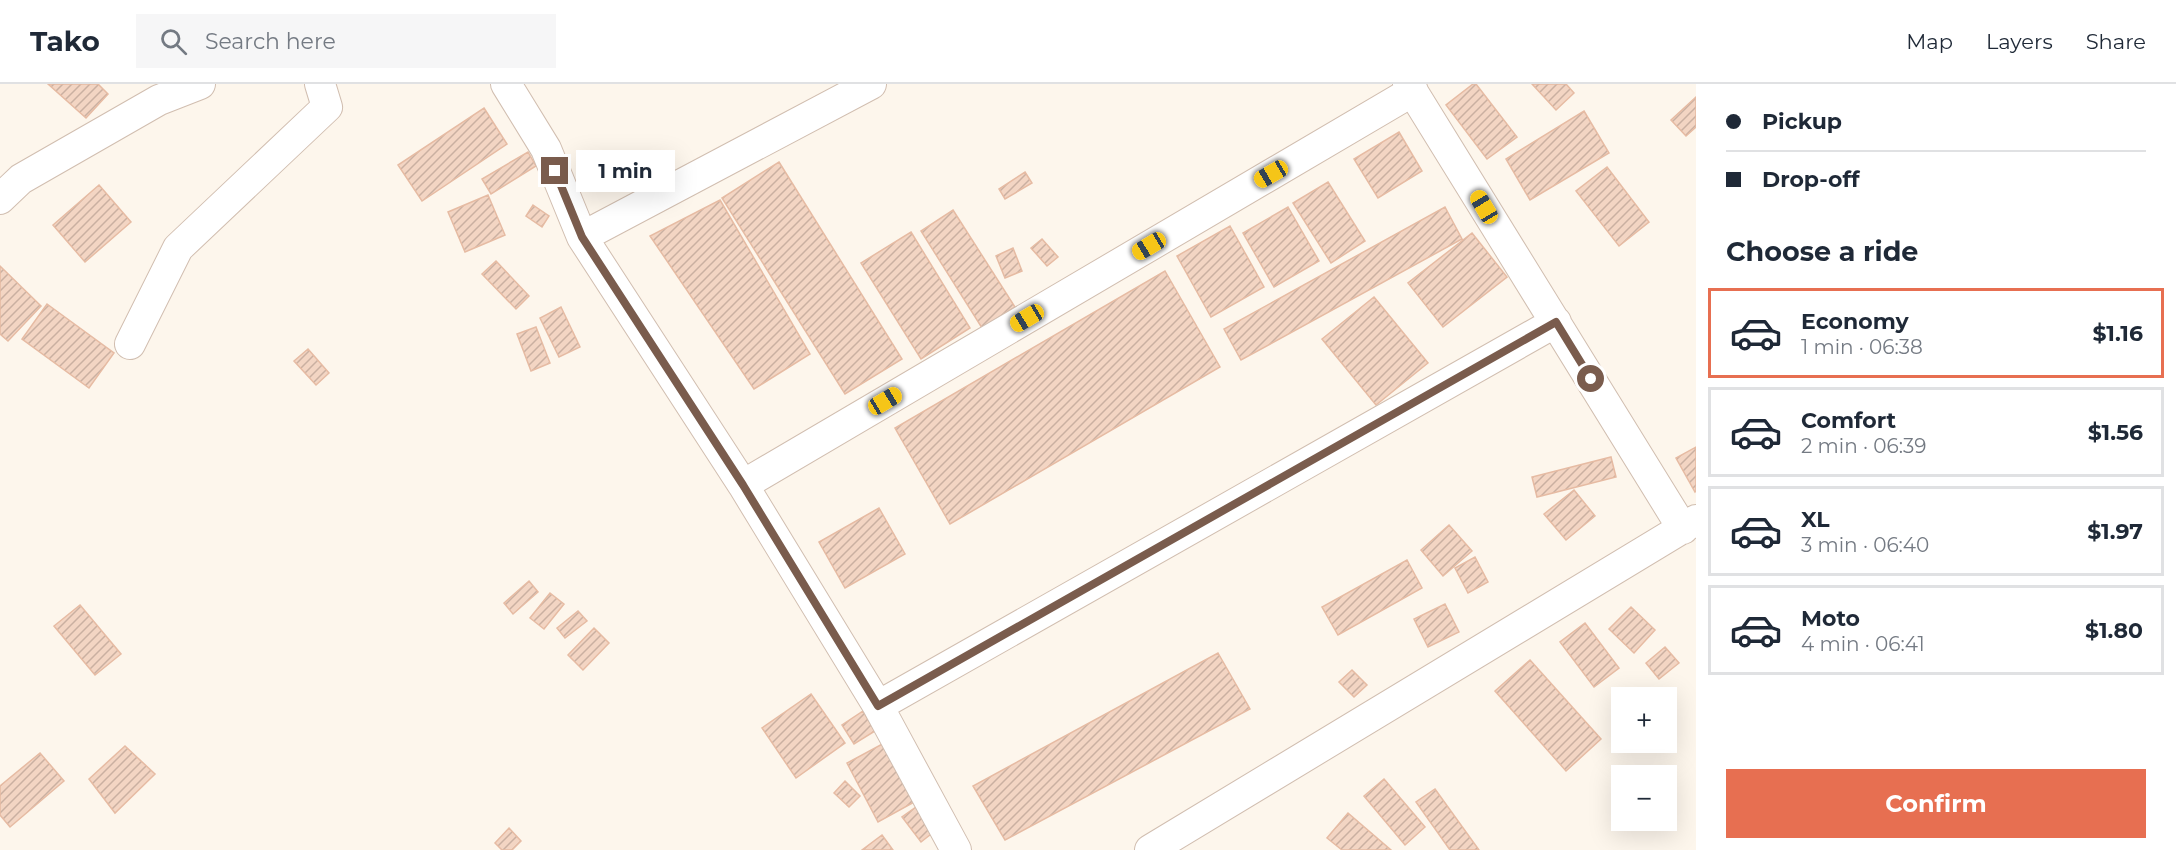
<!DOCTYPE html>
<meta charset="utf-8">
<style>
:root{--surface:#fff;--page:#f6f6f7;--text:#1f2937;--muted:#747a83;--line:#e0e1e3;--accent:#e76f51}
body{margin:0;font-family:Montserrat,sans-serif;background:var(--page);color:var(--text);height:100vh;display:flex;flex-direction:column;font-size:22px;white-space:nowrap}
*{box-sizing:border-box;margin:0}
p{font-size:20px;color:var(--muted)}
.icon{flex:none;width:33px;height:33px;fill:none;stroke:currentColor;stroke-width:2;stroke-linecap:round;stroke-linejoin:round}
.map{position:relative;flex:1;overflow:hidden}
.sheet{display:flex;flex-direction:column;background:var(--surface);width:480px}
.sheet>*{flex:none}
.guide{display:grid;align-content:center;height:132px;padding:0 30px;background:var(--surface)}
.tools{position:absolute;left:1611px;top:603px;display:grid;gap:12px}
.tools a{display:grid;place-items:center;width:66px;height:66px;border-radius:0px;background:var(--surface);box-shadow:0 6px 24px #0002;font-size:30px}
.end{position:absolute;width:27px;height:27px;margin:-14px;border:8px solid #7a5c4d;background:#fff;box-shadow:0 0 0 3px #fff}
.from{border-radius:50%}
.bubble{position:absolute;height:42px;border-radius:0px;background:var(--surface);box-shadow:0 6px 24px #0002;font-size:20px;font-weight:700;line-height:42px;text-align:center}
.car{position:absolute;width:18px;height:36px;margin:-18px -9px;border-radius:8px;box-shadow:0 0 4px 2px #0007;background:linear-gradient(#f5c518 24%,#345 0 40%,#f5c518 0 76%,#345 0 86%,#f5c518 0)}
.guide b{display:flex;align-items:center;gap:21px;height:57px;font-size:22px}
.guide b+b{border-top:2px solid var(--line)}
.guide i{width:15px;height:15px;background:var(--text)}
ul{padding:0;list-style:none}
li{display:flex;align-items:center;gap:18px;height:90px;margin:0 12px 9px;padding:0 18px;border:3px solid var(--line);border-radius:0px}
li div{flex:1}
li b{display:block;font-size:22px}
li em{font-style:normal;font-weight:700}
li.active{border-color:var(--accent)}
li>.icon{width:54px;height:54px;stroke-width:1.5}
h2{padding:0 30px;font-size:27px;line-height:72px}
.cta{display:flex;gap:12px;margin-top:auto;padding:12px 30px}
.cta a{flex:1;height:69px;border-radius:0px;background:var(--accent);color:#fff;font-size:24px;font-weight:700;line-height:69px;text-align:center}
header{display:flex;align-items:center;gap:36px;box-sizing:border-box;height:84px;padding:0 30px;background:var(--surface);border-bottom:2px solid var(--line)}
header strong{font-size:28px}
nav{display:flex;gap:33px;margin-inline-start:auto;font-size:21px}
.search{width:420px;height:54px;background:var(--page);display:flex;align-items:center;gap:15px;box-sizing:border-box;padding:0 21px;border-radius:0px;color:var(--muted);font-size:22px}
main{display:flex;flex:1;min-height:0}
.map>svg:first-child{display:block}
</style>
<header>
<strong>Tako</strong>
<div class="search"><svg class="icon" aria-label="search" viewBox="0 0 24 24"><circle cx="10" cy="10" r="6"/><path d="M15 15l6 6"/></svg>Search here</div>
<nav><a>Map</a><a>Layers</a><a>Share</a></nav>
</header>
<main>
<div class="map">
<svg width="1696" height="766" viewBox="0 0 1696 766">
<defs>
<pattern id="building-hatch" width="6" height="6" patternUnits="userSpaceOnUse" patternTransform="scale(1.5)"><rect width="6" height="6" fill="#f3d5c3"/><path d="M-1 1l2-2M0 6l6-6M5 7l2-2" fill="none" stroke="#cab0a1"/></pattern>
</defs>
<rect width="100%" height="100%" fill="#fdf6ec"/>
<!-- building -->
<path fill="url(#building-hatch)" stroke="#e6bba3" stroke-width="1.5" d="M48 0H98L108 10 86 34Z
M1473 0H1476L1517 53 1487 75 1446 21Z
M1532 0H1566L1574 9 1556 26Z
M1696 13V43L1686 52 1671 36Z
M484 24 507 60 422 117 398 81Z
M1584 27 1609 69 1530 116 1506 75Z
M1399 48 1422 87 1378 114 1354 75Z
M528 68 536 82 491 110 482 95Z
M779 78 902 275 845 310 722 114Z
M1607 83 1649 138 1619 162 1576 107Z
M1025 88 1032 99 1005 115 999 105Z
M1328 98 1365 157 1331 179 1293 119Z
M99 101 131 138 85 178 53 141Z
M488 111 505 151 465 168 448 128Z
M720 116 810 270 754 305 650 152Z
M533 121 549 132 542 143 526 132Z
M1288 123 1319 177 1274 203 1243 149Z
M1445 123 1462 155 1241 276 1224 245Z
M953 126 1015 223 982 244 921 147Z
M1230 142 1264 203 1211 233 1177 172Z
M911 148 970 244 921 275 861 179Z
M1472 149 1507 193 1443 243 1408 199Z
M1042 155 1058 173 1047 182 1031 164Z
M1013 164 1022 187 1005 194 996 172Z
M496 177 529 212 516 225 482 190Z
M0 182 41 222 8 257 0 250Z
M1165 187 1220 283 950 440 895 344Z
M1374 213 1428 279 1376 321 1322 255Z
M47 220 114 269 89 304 22 255Z
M561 223 580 263 559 273 540 234Z
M536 243 550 279 531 287 517 250Z
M308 265 329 289 316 301 294 277Z
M1696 363V407L1695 408 1676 374Z
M1611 373 1616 393 1537 413 1532 393Z
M1574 406 1595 432 1566 456 1544 430Z
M879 424 905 470 845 504 819 458Z
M1449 441 1472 467 1443 492 1421 466Z
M1475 473 1488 498 1468 509 1455 484Z
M1407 476 1422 504 1338 551 1322 523Z
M529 497 538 508 513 530 504 519Z
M550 509 564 520 544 545 530 534Z
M1445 520 1459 548 1428 563 1414 535Z
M80 521 121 570 95 591 54 542Z
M1631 523 1655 546 1634 569 1609 545Z
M578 527 587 537 565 554 557 544Z
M1585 539 1619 584 1594 603 1560 558Z
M594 544 609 559 583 586 568 571Z
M1665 563 1679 579 1659 595 1646 579Z
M1218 569 1250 625 1005 756 973 702Z
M1530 576 1601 655 1566 687 1495 607Z
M1352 586 1367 601 1354 613 1339 598Z
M811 610 845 659 796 694 762 644Z
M863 627 875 647 854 660 842 641Z
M886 658 918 716 878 738 847 679Z
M125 662 155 690 115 729 89 695Z
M40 669 64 697 10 743 0 731V702Z
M1384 695 1425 743 1405 761 1364 712Z
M845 697 860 712 849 723 834 709Z
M1435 705 1479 766H1450L1416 718Z
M916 723 935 747 921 758 902 733Z
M1348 729 1391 766H1342L1327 754Z
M509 744 521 757 512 766H502L495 759Z
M882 751 893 766H862Z"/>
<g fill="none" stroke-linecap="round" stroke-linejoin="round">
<defs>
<path id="street" d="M506 0 546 65 582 153
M871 0 582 153 743 401 878 622 956 766
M1408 0 1683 445
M0 115 21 95 159 16 200 0
M130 260 178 164 327 23 320 0
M743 401 1413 7
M878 622 1556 238
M1150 766 1696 436"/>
</defs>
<!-- street casing -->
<use href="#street" stroke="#d1beb0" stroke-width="32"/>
<!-- street -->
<use href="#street" stroke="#fff" stroke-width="30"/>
</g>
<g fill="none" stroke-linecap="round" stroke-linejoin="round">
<!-- route -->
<path stroke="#7a5c4d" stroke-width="8" d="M555 87 582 153 743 401 878 622 1556 238 1591 295"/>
</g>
</svg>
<div class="tools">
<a>+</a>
<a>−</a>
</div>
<i class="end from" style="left:1591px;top:295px"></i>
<i class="end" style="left:555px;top:87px"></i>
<div class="bubble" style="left:576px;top:66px;width:99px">1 min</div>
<i class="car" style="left:1271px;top:90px;rotate:240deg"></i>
<i class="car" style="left:1484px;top:123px;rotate:329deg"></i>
<i class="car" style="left:1149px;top:162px;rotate:239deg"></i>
<i class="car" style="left:1027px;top:234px;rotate:239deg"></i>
<i class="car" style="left:885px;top:317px;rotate:59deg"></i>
</div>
<section class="sheet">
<div class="guide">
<b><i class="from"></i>Pickup</b>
<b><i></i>Drop-off</b>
</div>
<h2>Choose a ride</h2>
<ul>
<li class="active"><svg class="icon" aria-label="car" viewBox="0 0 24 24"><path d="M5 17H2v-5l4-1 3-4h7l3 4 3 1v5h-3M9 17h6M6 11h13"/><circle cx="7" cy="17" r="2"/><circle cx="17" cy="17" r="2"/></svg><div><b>Economy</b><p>1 min · 06:38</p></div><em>$1.16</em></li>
<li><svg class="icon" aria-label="car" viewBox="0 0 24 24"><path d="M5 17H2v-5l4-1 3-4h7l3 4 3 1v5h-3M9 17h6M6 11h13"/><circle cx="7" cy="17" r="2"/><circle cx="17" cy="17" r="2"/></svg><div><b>Comfort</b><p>2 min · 06:39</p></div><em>$1.56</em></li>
<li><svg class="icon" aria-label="car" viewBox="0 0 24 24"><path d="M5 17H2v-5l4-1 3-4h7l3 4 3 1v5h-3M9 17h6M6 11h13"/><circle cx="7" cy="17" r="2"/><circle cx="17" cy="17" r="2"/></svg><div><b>XL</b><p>3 min · 06:40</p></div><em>$1.97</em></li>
<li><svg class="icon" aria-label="car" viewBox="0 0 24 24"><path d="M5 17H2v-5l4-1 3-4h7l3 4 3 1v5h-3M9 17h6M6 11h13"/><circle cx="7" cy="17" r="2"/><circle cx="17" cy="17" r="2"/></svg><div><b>Moto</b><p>4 min · 06:41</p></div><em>$1.80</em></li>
</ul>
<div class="cta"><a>Confirm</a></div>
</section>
</main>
